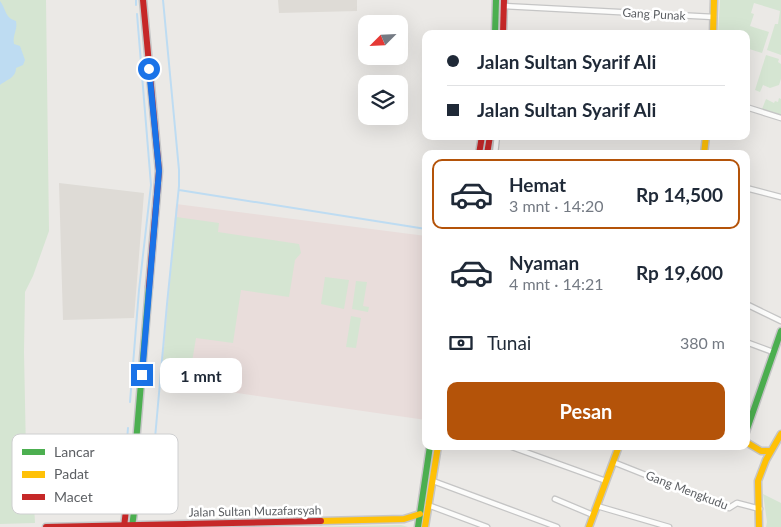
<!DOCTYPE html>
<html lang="id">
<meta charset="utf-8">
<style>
:root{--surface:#fff;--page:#f6f6f7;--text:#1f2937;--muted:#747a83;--line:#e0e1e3;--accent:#b45309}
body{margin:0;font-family:Lato,sans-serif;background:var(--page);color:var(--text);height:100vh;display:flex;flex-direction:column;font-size:19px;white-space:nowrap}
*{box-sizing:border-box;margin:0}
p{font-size:16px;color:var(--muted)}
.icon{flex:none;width:28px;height:28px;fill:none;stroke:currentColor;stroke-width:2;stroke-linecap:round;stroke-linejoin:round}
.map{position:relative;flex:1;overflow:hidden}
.details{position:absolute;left:422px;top:150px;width:328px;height:300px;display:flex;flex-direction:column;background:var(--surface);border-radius:10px;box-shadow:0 5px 20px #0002}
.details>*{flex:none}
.guide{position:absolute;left:422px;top:30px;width:328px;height:110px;border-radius:10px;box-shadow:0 5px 20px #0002;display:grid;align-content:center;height:110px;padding:0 25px;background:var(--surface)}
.needle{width:32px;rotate:246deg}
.fabs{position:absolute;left:358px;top:15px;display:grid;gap:10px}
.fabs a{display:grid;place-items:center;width:50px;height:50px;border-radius:10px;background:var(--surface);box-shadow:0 5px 20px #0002;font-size:25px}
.end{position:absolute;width:22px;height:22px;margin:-11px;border:6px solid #1a73e8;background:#fff;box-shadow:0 0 0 2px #fff}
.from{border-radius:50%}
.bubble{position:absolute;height:35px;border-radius:10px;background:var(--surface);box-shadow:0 5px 20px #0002;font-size:16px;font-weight:700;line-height:35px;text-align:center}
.guide b{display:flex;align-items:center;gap:18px;height:48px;font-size:19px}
.guide b+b{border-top:1px solid var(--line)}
.guide i{width:12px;height:12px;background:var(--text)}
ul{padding:9px 0 0;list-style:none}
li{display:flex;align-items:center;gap:15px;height:70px;margin:0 10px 8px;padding:0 15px;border:2px solid transparent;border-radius:10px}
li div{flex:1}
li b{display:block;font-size:19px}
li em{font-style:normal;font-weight:700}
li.on{border-color:var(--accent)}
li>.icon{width:45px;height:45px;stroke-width:1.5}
.pay{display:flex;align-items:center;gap:12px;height:55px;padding:0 25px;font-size:19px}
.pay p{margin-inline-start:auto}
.button{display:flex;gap:10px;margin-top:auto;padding:10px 25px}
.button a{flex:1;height:58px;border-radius:10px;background:var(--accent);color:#fff;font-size:20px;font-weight:700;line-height:58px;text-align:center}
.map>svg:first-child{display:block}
</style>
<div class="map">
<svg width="781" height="527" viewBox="0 0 781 527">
<rect width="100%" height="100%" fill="#ebe9e6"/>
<!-- education -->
<path fill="#dedbd6" d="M278 0H357V11L279 13Z
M59 183 144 193 134 318 63 320Z"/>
<!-- medical -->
<path fill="#e9dddb" d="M176 204 426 236V420L160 382Z"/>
<!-- green -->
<path fill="#d5e5d2" d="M0 0H46L49 231 33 276 25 292 24 352 27 503H34L35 523 0 524Z
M720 0H781V55L767 50 775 24H778L780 11 754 3 751 13 754 14 750 26 769 32 762 53 746 48V34H718Z
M766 55 779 59 778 62 781 64V79L779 85 770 88 763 85 760 92 755 90Z
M779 98 781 99V115L762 109 766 99 774 103 775 101 778 102Z
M176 217 219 223 218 232 299 244 301 253 295 260 289 297 241 290 233 343 196 338 190 374 162 371Z
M325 277 349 280 344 309 321 304Z
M356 281 367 282 363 306 369 307 368 312 352 309Z
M351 316 361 318 356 348 346 347Z
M763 494 781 503V527H766L767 522Z
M401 525 408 527H303Z"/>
<!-- water -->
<path fill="#bedcf2" d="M0 1C6 9 5 18 16 21 18 30 12 35 14 44L20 46 25 60 23 65 16 68C16 78 6 80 0 85Z"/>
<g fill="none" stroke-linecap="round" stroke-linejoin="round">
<!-- stream -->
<path stroke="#bedcf2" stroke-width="2" d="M136 0V5
M179 190 426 229
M130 402 139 290 151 185 137 14
M150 494 167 304 179 186V170L163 0
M122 503 128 428"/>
<defs>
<path id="street" d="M504 6 714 17
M746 107 781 118
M495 154 497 136
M746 188 781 197
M746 304 781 321
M746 342 773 352
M509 446 606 481
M613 462 729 508 737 503 760 509
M433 481 557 527
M555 499 593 515
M428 505 487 527
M597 506 669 527"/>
<path id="fast" d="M495 34 496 0
M746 432 781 331
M132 527 134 512 131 503 149 287
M418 527 430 446"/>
<path id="slow" d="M713 34 714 0
M704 154 706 136
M746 442 761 451H771
M321 521 404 519 420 514
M425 527 438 446
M589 527 619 446
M759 527 758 481 766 460 781 434"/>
<path id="jam" d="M143 0 159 171 149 287
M503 34 504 0
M479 154 482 136
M487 154 490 136
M46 527 321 521
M124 527 126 510 131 503"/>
</defs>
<!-- street casing -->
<use href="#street" stroke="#c5c5c5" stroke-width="7"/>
<!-- fast casing -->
<use href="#fast" stroke="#c6c6c7" stroke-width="9"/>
<!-- slow casing -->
<use href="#slow" stroke="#c6c6c7" stroke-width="9"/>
<!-- jam casing -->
<use href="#jam" stroke="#c6c6c7" stroke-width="9"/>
<!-- street -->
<use href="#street" stroke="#fcfcfb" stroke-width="4.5"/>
<!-- fast -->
<use href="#fast" stroke="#4caf50" stroke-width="6"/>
<!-- slow -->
<use href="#slow" stroke="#ffc107" stroke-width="6"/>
<!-- jam -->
<use href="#jam" stroke="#c62828" stroke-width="6"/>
</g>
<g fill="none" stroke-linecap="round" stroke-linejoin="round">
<!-- route -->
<path stroke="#1a73e8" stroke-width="6" d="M142 375 159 171 149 69"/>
</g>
<g text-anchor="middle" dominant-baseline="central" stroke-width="5" stroke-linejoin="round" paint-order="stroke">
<!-- street labels -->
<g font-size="12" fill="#5c5f63" stroke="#fff">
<text transform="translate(654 14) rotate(3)">Gang Punak</text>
<text transform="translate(687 490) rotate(21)">Gang Mengkudu</text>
<text transform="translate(255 511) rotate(-1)">Jalan Sultan Muzafarsyah</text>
</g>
</g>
<!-- legend -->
<rect x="12" y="434" width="166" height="80" rx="8" fill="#fff" stroke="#cecfd0" stroke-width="1"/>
<rect x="22" y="449" width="23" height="6" fill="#4caf50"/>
<rect x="22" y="471" width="23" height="7" fill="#ffc107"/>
<rect x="22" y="494" width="23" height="6" fill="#c62828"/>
<g font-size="14" fill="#5c5f63">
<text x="54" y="457">Lancar</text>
<text x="54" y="479">Padat</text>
<text x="54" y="502">Macet</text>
</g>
</svg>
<div class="fabs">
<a><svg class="needle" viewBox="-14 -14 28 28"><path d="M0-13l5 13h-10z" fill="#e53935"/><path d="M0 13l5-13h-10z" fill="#747a83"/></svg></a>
<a><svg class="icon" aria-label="layers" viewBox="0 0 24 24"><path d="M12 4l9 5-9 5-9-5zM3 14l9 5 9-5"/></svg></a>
</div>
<i class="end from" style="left:149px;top:69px"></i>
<i class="end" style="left:142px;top:375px"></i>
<div class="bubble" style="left:160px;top:358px;width:82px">1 mnt</div>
<div class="guide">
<b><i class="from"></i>Jalan Sultan Syarif Ali</b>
<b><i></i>Jalan Sultan Syarif Ali</b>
</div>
<section class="details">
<ul>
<li class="on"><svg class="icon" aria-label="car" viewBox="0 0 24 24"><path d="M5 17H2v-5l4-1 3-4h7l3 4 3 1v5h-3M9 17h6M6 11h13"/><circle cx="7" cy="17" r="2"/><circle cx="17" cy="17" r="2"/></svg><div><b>Hemat</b><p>3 mnt · 14:20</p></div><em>Rp 14,500</em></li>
<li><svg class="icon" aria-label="car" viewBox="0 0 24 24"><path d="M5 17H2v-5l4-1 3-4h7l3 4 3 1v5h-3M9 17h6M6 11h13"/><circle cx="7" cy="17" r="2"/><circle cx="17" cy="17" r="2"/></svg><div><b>Nyaman</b><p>4 mnt · 14:21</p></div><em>Rp 19,600</em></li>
</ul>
<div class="pay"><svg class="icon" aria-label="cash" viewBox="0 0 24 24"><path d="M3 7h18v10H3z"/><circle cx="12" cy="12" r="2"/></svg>Tunai<p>380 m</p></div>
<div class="button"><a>Pesan</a></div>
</section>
</div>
